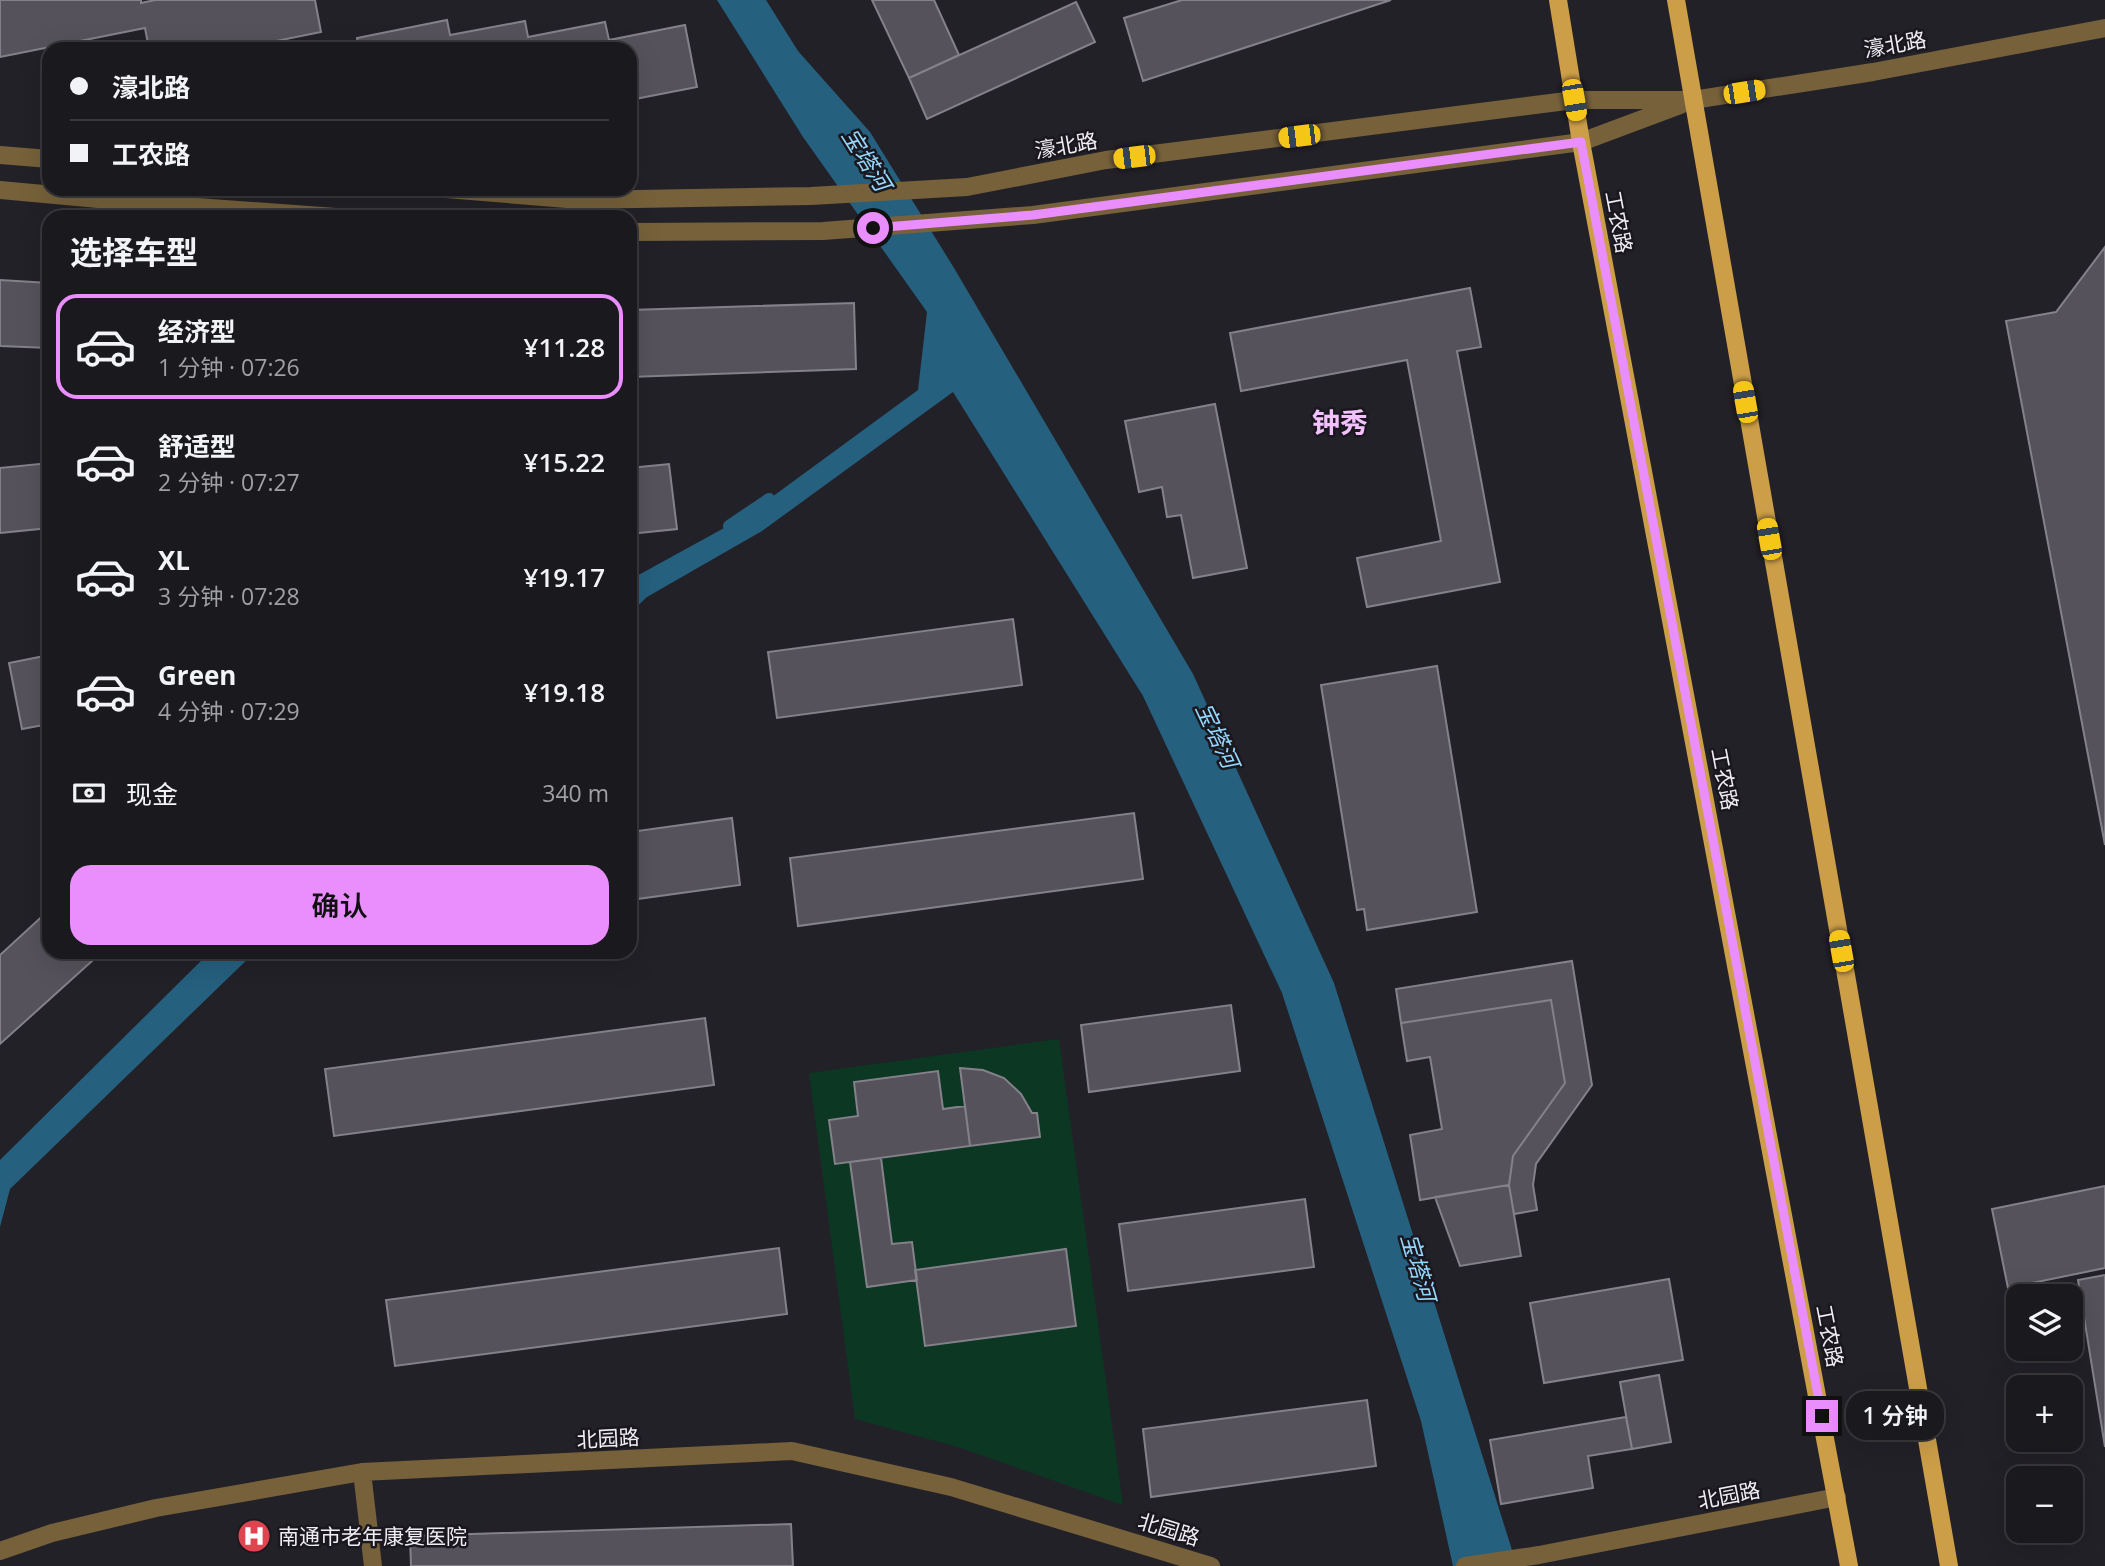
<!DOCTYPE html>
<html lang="zh">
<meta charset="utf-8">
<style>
:root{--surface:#1a191e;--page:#27262b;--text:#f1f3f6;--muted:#9fa0a4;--line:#38383c;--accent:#ea8dfd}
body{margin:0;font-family:"Open Sans","Noto Sans SC",sans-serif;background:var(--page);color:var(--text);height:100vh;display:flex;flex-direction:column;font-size:26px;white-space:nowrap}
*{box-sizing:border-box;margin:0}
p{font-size:23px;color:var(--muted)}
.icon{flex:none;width:38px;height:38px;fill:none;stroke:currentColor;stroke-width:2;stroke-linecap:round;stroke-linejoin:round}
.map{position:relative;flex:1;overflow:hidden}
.panel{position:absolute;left:42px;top:210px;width:595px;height:749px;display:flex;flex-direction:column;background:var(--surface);border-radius:21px;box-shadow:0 7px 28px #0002,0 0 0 2px var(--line)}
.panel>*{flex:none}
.banner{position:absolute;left:42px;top:42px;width:595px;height:154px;border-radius:21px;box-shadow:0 7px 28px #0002,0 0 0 2px var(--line);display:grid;align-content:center;height:154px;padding:0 28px;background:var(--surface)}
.fabs{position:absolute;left:2006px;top:1284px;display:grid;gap:14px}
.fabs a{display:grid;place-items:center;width:77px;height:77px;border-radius:14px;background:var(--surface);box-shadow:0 7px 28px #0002,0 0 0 2px var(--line);font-size:35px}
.end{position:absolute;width:32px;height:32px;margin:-16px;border:9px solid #ea8dfd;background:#111;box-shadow:0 0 0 4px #111}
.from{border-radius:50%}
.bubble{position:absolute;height:49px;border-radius:21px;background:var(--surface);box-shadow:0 7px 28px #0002,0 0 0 2px var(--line);font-size:23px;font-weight:600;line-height:49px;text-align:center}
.car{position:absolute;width:21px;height:42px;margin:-21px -10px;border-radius:9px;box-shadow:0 0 5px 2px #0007;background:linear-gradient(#f5c518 24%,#345 0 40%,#f5c518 0 76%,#345 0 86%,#f5c518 0)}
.banner b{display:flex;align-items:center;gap:24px;height:66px;font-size:26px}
.banner b+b{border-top:2px solid var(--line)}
.banner i{width:18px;height:18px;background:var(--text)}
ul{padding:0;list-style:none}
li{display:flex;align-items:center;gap:21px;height:105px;margin:0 14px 10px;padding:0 14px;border:4px solid transparent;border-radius:21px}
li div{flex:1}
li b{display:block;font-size:26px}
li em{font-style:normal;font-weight:600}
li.selected{border-color:var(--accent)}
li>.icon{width:63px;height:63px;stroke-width:1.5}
h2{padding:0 28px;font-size:32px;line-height:84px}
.pay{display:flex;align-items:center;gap:18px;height:77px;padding:0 28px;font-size:26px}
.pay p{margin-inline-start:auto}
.button{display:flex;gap:14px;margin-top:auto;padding:14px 28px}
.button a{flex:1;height:80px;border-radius:21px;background:var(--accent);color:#111;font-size:28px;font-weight:600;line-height:80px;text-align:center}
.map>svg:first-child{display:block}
</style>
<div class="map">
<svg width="2105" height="1566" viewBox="0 0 2105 1566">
<rect width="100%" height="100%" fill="#232128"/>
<!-- green -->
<path fill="#0c3723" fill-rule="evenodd" d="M1059 1039 1123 1505 958 1447 855 1419 809 1073ZM960 1069C996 1067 1015 1082 1032 1113H1037L1040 1137 881 1158 892 1244 912 1242 915 1270 1065 1249 867 1287 850 1162 835 1164 829 1120 858 1116 938 1071 943 1109 965 1106Z"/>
<!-- water -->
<path fill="#25607e" d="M717 0H766L798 51 870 132 954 268 1193 674 1334 983 1517 1566H1453L1421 1421 1282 993 1143 696 953 392 762 531 647 597 630 613V580L633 578 746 516 918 390 927 312 803 137Z
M210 952H255L10 1189 0 1227V1160Z"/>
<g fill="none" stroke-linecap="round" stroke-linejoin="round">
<!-- stream -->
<path stroke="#25607e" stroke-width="12" d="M729 526 769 499"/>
</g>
<!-- building -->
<path fill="#55525b" stroke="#84818a" stroke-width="2" d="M0 0H141V3L155 0H315L321 32 237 49H149L145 28 0 57Z
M872 0H934L959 55 909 78Z
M1182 0H1391L1143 81 1124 18Z
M1076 2 1095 42 927 119 909 78Z
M447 20 450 35 525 21 528 37 605 22 609 40 685 25 697 87 630 100V49H359L357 38Z
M2105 247V845L2006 321 2056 312Z
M0 280 49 283V348L0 346Z
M1470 288 1481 347 1457 351 1500 582 1367 607 1357 558 1441 541 1407 360 1241 391 1230 333Z
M854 303 856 369 630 377V310Z
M1215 404 1247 568 1193 578 1181 515 1167 517 1162 487 1139 492 1125 421Z
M49 463V528L0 533V468Z
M669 464 677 529 630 534V468Z
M1013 619 1022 685 777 718 768 652Z
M49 655V724L22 729 9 663Z
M1437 666 1477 912 1367 930 1364 909 1357 910 1321 685Z
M1134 813 1143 879 798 926 790 858Z
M732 818 740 885 630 900V832Z
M49 910V952H102L0 1044V955Z
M1572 961 1592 1085 1536 1164 1533 1185 1537 1210 1514 1214 1509 1185 1513 1156 1565 1083 1551 1000 1401 1023 1396 989Z
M1551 1000 1565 1083 1513 1156 1509 1185 1420 1200 1410 1135 1442 1129 1430 1057 1407 1061 1401 1023Z
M1231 1005 1240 1071 1089 1092 1081 1025Z
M705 1018 714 1085 334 1136 325 1069Z
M960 1068 983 1070 1004 1078 1021 1094 1032 1113H1037L1040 1137 970 1146Z
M938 1071 943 1109 965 1106 970 1146 835 1164 829 1120 858 1116 854 1082Z
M881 1158 892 1244 912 1242 917 1280 867 1287 850 1162Z
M1509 1185 1521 1256 1460 1266 1435 1197Z
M2105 1186V1268L2008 1288 1992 1209Z
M1305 1199 1314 1267 1128 1291 1119 1224Z
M779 1248 787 1314 395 1366 386 1300Z
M1066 1249 1076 1326 925 1346 915 1270Z
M2105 1275V1447L2078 1280Z
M1669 1279 1683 1360 1544 1383 1530 1303Z
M1659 1375 1671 1442 1632 1449 1620 1382Z
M1367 1400 1376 1466 1151 1497 1143 1429Z
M1626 1417 1632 1449 1588 1456 1593 1488 1501 1504 1490 1440Z
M791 1524 793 1566H411L410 1536Z"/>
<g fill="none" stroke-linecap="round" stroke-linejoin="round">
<!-- minor -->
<path stroke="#76613a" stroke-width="18" d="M1693 100 1873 72 2105 28
M362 1472 373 1566
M0 1551 52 1533 156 1508 362 1472 792 1451 951 1487 1211 1566
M1465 1566 1539 1555 1837 1497"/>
<!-- tertiary -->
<path stroke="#76613a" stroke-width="18" d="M0 155 49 159
M446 189 579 200 811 196 967 187 1106 160 1574 100H1693
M0 190 142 203 336 217
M630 232 823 231 1033 215 1581 142 1680 105"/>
<!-- primary -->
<path stroke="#cc9e48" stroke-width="18" d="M1558 0 1581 142 1849 1566
M1676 0 1949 1566"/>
</g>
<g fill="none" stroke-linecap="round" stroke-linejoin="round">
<!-- route -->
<path stroke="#ea8dfd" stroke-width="9" d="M873 228 1033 215 1581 142 1822 1416"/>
</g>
<!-- icons -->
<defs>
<symbol id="hospital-disc" viewBox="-11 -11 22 22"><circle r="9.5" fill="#e0444e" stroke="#1a171f"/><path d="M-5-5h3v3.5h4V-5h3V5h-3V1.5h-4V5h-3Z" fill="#fff"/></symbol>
</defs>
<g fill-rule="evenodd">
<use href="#hospital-disc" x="235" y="1517" width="38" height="38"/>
</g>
<g text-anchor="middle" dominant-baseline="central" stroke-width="5" stroke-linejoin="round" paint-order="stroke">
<!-- street labels -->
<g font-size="21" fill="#efeef3" stroke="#1a171f">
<text transform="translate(1895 44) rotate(-10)">濠北路</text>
<text transform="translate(1066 145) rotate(-10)">濠北路</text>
<text transform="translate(1619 222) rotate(79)">工农路</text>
<text transform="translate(1725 779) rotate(79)">工农路</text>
<text transform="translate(1830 1336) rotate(79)">工农路</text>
<text transform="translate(608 1438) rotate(-3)">北园路</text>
<text transform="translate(1729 1495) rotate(-11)">北园路</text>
<text transform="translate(1169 1529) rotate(17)">北园路</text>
</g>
<!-- poi labels -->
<g font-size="21" fill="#efeef3" stroke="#1a171f" text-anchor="start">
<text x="278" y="1536">南通市老年康复医院</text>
</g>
<!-- water labels -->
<g font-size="23" font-style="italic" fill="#94d7fd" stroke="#1a171f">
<text transform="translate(867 159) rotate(58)">宝塔河</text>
<text transform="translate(1218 735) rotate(65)">宝塔河</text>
<text transform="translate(1419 1267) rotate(74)">宝塔河</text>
</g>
<!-- district labels -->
<g font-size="28" font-weight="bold" fill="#f4c1ff" stroke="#1a171f">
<text x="1340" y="422">钟秀</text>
</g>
</g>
</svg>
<div class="fabs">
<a><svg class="icon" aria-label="layers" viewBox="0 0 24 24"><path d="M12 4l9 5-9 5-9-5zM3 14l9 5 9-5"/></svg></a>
<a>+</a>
<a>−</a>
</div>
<i class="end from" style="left:873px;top:228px"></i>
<i class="end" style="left:1822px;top:1416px"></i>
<div class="bubble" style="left:1846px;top:1391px;width:98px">1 分钟</div>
<i class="car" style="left:1744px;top:92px;rotate:81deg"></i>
<i class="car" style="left:1574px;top:100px;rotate:170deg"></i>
<i class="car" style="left:1299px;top:136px;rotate:263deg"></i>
<i class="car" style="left:1134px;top:157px;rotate:263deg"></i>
<i class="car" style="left:1745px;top:402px;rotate:350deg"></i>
<i class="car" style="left:1769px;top:539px;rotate:350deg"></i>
<i class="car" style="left:1841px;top:951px;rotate:350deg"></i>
<div class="banner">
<b><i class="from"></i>濠北路</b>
<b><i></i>工农路</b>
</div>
<section class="panel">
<h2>选择车型</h2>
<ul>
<li class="selected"><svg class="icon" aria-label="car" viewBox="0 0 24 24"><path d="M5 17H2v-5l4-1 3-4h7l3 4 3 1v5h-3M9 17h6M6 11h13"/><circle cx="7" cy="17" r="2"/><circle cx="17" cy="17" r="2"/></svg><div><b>经济型</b><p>1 分钟 · 07:26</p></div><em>¥11.28</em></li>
<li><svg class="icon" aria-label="car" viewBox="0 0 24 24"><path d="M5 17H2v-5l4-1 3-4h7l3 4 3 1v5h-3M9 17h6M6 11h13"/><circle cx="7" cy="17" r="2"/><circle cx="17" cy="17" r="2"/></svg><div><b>舒适型</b><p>2 分钟 · 07:27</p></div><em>¥15.22</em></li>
<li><svg class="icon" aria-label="car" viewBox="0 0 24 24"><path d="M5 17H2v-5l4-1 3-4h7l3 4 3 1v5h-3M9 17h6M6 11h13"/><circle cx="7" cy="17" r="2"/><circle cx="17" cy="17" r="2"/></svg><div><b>XL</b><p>3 分钟 · 07:28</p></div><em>¥19.17</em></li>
<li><svg class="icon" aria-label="car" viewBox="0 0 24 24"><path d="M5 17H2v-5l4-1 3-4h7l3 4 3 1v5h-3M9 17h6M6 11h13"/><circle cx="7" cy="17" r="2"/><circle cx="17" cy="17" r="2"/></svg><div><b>Green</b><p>4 分钟 · 07:29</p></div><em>¥19.18</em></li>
</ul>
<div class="pay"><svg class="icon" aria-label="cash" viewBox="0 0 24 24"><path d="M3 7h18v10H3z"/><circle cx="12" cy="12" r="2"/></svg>现金<p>340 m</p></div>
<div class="button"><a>确认</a></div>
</section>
</div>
